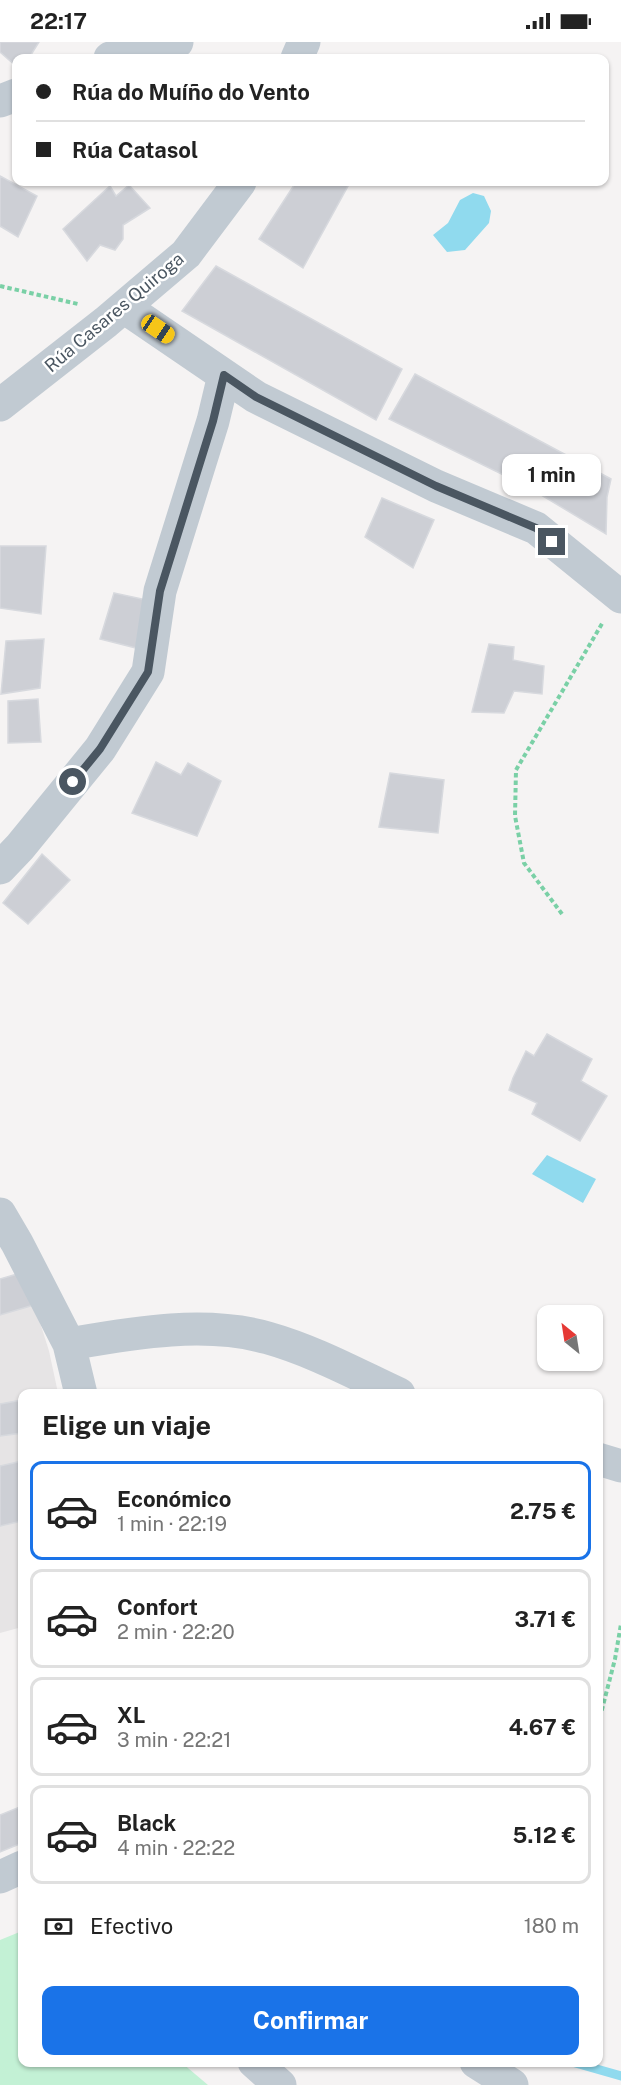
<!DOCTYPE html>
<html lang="es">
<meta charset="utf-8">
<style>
:root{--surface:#fff;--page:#f2f2f2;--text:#222;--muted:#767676;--line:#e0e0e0;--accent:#1a73e8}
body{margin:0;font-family:"Public Sans",sans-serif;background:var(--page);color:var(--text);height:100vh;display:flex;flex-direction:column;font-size:22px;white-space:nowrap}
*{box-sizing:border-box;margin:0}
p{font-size:20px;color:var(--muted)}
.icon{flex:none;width:33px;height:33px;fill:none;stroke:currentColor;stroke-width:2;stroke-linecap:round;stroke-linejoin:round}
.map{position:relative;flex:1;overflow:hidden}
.sheet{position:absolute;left:18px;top:1347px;width:585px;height:678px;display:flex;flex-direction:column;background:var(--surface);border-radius:12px;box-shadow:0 2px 4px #0004}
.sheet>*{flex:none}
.top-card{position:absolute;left:12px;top:12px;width:597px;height:132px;border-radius:12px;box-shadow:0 2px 4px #0004;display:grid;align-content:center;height:132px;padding:0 24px;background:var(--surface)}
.needle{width:39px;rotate:330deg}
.buttons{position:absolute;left:537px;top:1263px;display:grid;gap:12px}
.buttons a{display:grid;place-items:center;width:66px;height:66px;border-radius:12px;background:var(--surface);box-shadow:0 2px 4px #0004;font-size:30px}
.end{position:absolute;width:27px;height:27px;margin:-14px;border:8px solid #4a5661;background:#fff;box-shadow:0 0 0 3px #fff}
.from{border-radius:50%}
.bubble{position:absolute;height:42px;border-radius:12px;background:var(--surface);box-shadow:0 2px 4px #0004;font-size:20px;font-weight:700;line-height:42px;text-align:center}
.car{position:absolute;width:18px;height:36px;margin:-18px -9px;border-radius:8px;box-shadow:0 0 4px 2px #0007;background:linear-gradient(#f5c518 24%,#345 0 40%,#f5c518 0 76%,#345 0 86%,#f5c518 0)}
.top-card b{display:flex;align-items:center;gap:21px;height:57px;font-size:22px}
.top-card b+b{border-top:2px solid var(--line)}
.top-card i{width:15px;height:15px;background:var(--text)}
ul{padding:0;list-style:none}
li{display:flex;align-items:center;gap:18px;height:99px;margin:0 12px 9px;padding:0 12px;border:3px solid var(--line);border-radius:12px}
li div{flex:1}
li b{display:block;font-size:22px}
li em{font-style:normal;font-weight:700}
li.current{border-color:var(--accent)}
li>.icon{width:54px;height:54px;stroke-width:1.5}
h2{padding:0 24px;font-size:27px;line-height:72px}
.pay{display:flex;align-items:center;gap:15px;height:66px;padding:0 24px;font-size:22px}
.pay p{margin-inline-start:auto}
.button{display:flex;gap:12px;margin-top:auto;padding:12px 24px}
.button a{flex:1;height:69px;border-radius:12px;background:var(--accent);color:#fff;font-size:24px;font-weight:700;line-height:69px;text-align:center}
.status{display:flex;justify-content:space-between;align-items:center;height:42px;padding:0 30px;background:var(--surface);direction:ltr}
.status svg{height:16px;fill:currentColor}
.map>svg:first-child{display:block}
</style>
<div class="status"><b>22:17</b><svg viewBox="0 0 49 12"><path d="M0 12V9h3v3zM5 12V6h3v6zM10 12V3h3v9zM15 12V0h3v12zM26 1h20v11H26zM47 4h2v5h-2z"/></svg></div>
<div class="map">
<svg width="621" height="2043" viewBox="0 0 621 2043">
<rect width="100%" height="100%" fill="#f5f3f3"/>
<!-- education -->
<path fill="#e6e4e5" d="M24 1230 49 1309 58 1351 22 1352V1585L0 1591V1237Z"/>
<!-- green -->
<path fill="#c3f1d5" d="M22 1889V2020L182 2021 208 2043H0V1898Z"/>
<!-- water -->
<path fill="#90daee" d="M473 151 484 154 491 169 489 181 465 208 447 210 433 193 448 181 460 158Z
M547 1113 596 1137 583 1161 532 1132Z"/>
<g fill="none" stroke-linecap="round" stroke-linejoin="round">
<!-- stream -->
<path stroke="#90daee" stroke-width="9" d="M572 2020 621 2034"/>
</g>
<!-- building -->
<path fill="#cdcfd5" stroke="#d7d9de" stroke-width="1.5" d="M0 0H39L29 16H16V24L0 10Z
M0 134 37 154 18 195 0 184Z
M296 140H340L348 144 303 226 259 197Z
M129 143 150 166 123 183V197L115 208 100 203 87 219 63 187 110 144 116 154Z
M216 224 402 327 376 378 182 269Z
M415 332 611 437 607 455 606 492 528 445 389 377Z
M382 456 434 478 413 526 365 495Z
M0 504H46L41 572 0 566Z
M114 551 147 558 136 606 100 597Z
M44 597 40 646 1 652 6 599Z
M489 602 514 605 513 618 544 624 542 652 514 649 504 671 472 670Z
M38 657 41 700 8 701V659Z
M156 720 181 733 188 721 221 739 197 794 132 771Z
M390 731 444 738 438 791 379 785Z
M42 812 70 838 28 882 3 861Z
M547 992 592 1017 581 1039 607 1054 580 1099 532 1072 537 1061 509 1048 513 1036 526 1009 534 1014Z
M24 1230 34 1263 0 1273V1237Z
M22 1358V1391L0 1394V1362Z
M22 1419V1479L0 1484V1424Z
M22 1764V1801L0 1810V1773Z"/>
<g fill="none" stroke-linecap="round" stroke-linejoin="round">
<!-- path -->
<path stroke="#7ad0a6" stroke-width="4" stroke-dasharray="4.5 3" stroke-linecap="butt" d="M0 244 78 262
M562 872 524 821 515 774 516 728 603 580
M598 1683 615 1617 621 1582"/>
<!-- minor -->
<path stroke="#c1cad2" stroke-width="33" d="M110 16 177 0
M297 16 304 0
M0 59 16 53
M124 265 256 355 436 444 536 486 621 555
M0 363 106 280 186 212 240 140
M0 826 20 805 100 707 148 630 160 549 213 379 224 333
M0 1172 17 1201 69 1302 81 1352
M69 1302C133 1291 205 1278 268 1296 314 1309 356 1332 399 1352
M598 1417 621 1424
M0 1835 22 1825
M254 2020 280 2043
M476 2020 512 2043"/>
</g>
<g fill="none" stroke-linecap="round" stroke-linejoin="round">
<!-- route -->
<path stroke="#4a5661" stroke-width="8" d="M73 740 100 707 148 630 160 549 213 379 224 333 256 355 436 444 536 486 552 500"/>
</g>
<g text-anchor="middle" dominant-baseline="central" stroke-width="5" stroke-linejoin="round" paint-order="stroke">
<!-- street labels -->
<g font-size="18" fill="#4a5661" stroke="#fff">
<text transform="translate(114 270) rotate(-40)">Rúa Casares Quiroga</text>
</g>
</g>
</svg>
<div class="buttons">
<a><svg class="needle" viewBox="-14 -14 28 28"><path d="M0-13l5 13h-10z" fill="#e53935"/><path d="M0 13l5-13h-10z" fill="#767676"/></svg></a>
</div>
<i class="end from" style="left:73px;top:740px"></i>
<i class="end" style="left:552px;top:500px"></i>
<div class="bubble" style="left:502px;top:412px;width:99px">1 min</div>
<i class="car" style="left:158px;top:287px;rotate:124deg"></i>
<div class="top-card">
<b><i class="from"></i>Rúa do Muíño do Vento</b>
<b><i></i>Rúa Catasol</b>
</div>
<section class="sheet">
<h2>Elige un viaje</h2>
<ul>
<li class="current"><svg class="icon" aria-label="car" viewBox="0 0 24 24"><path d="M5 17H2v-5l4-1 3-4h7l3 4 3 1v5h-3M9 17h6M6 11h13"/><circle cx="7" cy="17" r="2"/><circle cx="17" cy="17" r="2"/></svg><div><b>Económico</b><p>1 min · 22:19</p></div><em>2.75 €</em></li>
<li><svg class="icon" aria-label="car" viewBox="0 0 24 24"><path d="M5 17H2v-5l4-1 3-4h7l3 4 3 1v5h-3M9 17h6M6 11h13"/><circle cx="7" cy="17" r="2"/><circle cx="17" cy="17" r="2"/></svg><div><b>Confort</b><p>2 min · 22:20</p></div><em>3.71 €</em></li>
<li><svg class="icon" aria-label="car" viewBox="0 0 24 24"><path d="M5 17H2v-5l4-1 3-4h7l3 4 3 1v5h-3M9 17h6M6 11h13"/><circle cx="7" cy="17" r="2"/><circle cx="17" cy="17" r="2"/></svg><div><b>XL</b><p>3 min · 22:21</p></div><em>4.67 €</em></li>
<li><svg class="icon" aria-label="car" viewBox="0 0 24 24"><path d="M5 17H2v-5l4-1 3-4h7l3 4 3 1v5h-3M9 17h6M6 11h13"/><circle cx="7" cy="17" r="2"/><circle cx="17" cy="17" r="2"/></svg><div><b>Black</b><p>4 min · 22:22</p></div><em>5.12 €</em></li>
</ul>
<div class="pay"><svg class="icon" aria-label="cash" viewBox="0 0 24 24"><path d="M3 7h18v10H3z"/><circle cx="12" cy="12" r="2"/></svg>Efectivo<p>180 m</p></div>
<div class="button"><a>Confirmar</a></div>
</section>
</div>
